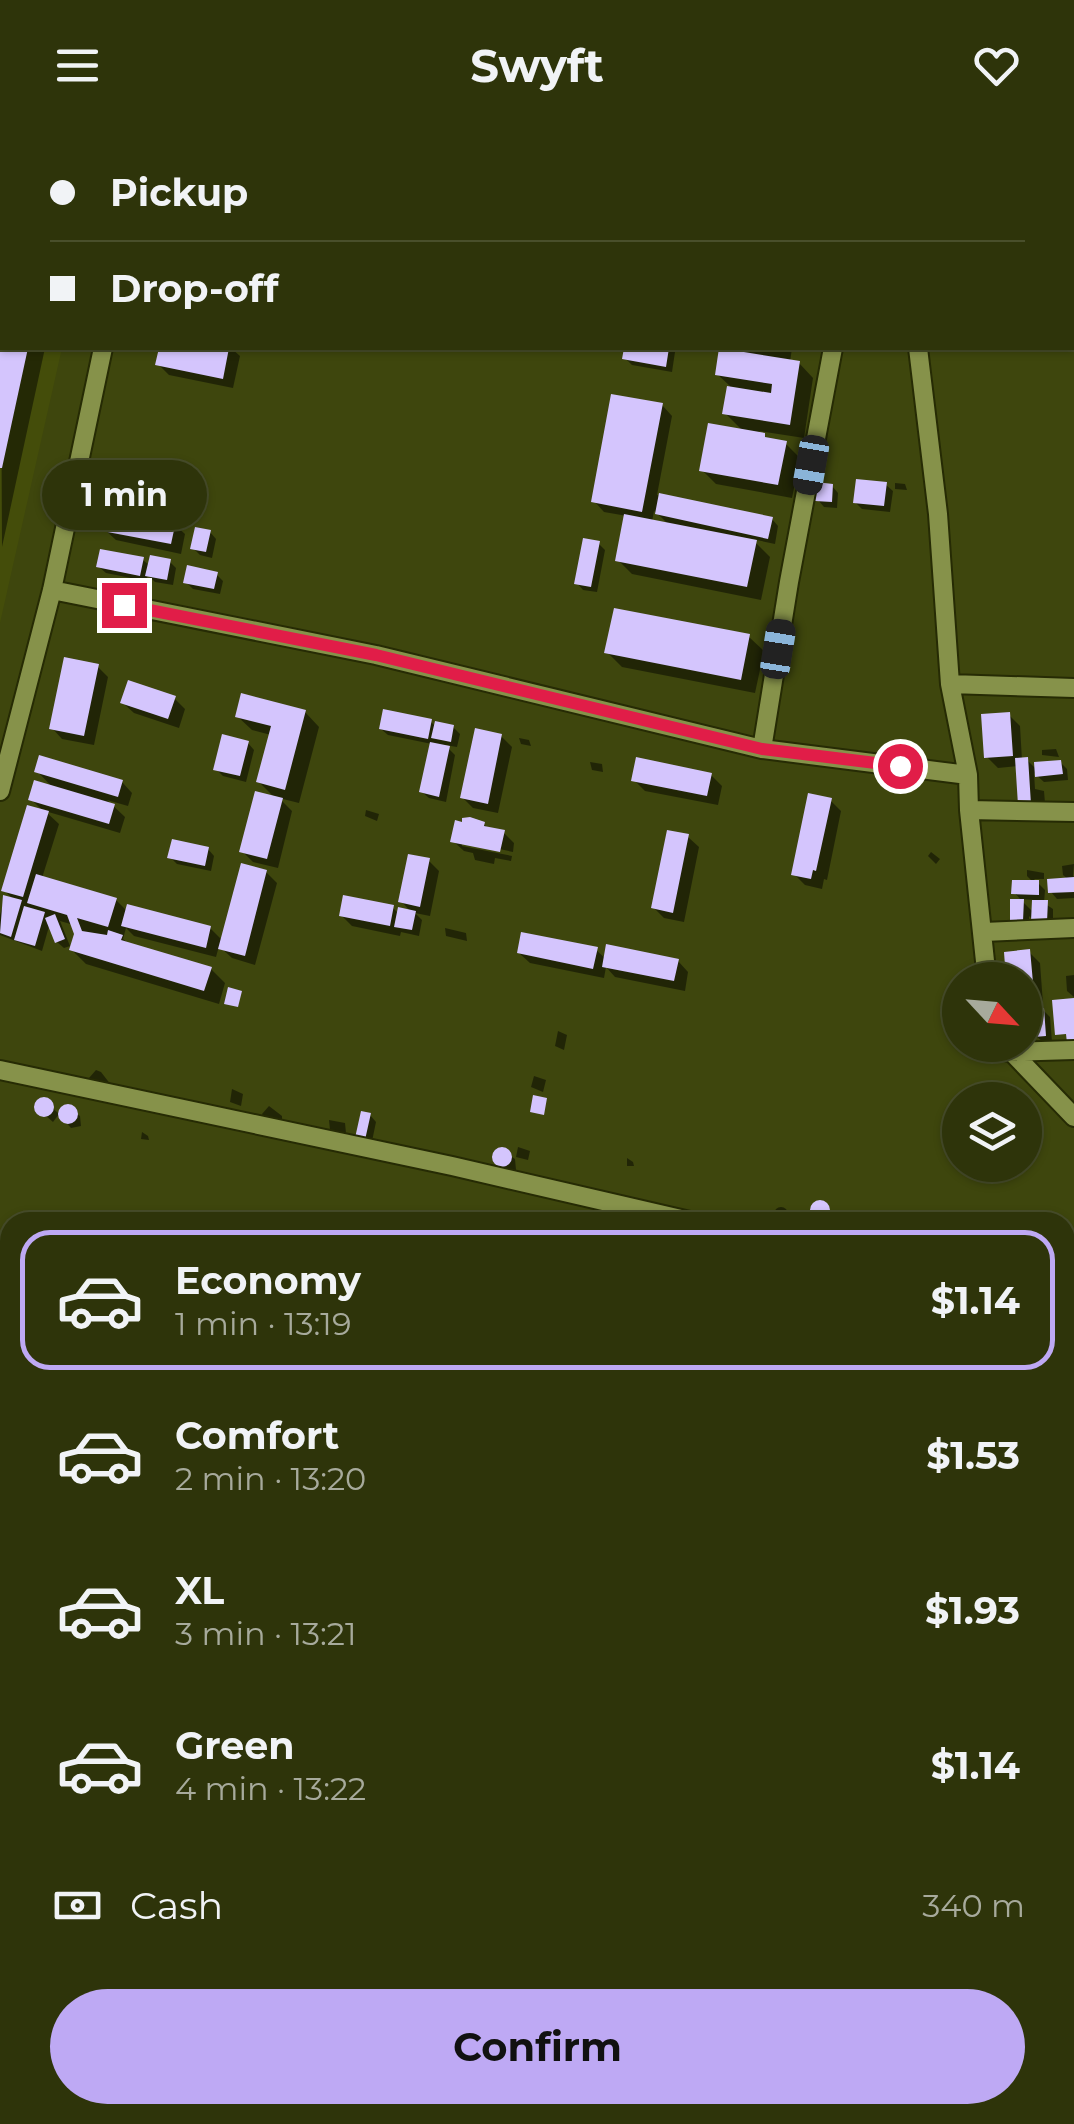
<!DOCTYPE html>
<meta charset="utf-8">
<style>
:root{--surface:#2e340a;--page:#363c13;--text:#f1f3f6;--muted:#a7aa9c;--line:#494f2b;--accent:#bea9f4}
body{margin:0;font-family:Montserrat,sans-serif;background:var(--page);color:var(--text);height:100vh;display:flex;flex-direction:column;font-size:38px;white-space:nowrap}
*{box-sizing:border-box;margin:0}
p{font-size:32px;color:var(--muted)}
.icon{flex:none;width:55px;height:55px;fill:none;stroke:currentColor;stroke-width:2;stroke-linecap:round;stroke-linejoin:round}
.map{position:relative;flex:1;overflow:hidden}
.side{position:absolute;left:0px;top:1082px;width:1075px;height:912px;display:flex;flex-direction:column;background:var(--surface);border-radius:30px 30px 0 0;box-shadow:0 2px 8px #0004,0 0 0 2px var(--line)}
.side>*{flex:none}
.guide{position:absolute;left:0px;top:0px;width:1075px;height:220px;box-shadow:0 2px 8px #0004,0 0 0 2px var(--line);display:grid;align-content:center;height:220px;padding:0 50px;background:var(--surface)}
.needle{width:65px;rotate:116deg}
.fabs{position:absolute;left:942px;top:832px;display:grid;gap:20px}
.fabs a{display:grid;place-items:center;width:100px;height:100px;border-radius:50%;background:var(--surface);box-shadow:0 2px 8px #0004,0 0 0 2px var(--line);font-size:50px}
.end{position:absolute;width:45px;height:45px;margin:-22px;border:12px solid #e11d48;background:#fff;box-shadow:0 0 0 5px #fff}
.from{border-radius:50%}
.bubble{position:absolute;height:70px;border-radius:35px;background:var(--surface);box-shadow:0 2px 8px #0004,0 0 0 2px var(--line);font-size:32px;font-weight:700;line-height:70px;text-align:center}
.car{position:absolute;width:30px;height:60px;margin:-30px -15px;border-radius:12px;box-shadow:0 0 8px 2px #0007;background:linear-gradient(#222 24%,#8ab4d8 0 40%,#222 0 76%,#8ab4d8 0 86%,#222 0)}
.guide b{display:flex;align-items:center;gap:35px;height:95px;font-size:38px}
.guide b+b{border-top:2px solid var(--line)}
.guide i{width:25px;height:25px;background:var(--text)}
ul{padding:18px 0 0;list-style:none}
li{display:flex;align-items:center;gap:30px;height:140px;margin:0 20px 15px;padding:0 30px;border:5px solid transparent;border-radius:30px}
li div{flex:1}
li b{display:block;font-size:38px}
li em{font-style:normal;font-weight:700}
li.current{border-color:var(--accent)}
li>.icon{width:90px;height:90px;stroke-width:1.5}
.pay{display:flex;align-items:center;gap:25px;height:110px;padding:0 50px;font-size:38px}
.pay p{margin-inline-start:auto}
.primary-button{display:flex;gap:20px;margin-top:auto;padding:20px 50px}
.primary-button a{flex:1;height:115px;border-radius:60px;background:var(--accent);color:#111;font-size:40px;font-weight:700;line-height:115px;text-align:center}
header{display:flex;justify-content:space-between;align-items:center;height:130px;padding:0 50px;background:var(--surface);font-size:45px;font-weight:700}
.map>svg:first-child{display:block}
</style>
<header><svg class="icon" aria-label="menu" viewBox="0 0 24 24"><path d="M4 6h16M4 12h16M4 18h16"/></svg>Swyft<svg class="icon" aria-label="heart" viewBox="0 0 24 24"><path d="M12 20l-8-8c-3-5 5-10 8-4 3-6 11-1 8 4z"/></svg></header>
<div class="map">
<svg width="1074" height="1994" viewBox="0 0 1074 1994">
<rect width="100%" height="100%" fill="#3e460d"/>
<!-- built -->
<path fill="#444d0a" d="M0 0H110L2 2V218H62L0 493Z"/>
<!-- shadow -->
<path fill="#0007" fill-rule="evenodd" d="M0 0 90 2H2V218H45L2 417Z
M162 218H231L240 226 233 258 169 245 158 234Z
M627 218H671L675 222 672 242 632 235 625 228Z
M728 218H792L790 232 799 233 813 248 804 308 759 301 768 310 785 313 800 328 792 368 716 354 702 340 744 302 725 283 730 256 717 244 733 223Z
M662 275 672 286 657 365 772 389 778 396 775 414 752 409 770 427 761 470 632 444 618 430 627 386 604 382 594 371ZM654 381 661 387 669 395 652 392Z
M895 353 905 354 907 360 895 359Z
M886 355 893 361 890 382 862 379 855 372Z
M832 356 838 363 837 378 824 377 818 370Z
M174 394 185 404 181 424 116 410 105 400Z
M210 402 216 409 212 428 200 425 193 418Z
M599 414 605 420 597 462 583 460 577 453Z
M143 430 150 436 170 432 176 438 173 455 155 452 148 445 146 451 106 443 99 437Z
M216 444 223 451 220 464 193 459 186 452Z
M749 507 764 521 755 563 622 537 607 522Z
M97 536 108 547 94 615 62 609 52 598Z
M175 569 185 579 179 598 134 583 123 573Z
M305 582 319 597 299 673 279 668 292 681 278 738 253 732 242 721 276 669 259 652 271 605 252 600 237 586Z
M1009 585 1020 596 1022 630H1027L1037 640 1060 632 1067 639 1068 650 1044 652 1034 643 1035 659 1044 661 1045 673 1027 681 1018 636 998 638 987 627Z
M430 591 436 597H453L460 604 457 617 445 615 455 625 446 672 429 668 422 662 432 614 388 605 381 599Z
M501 606 512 617 498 683 473 678 463 668Z
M519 608 529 610 531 616 521 614Z
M248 613 254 620 246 652 223 646 216 639Z
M1056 619 1059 627 1042 625V620Z
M590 632 602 634 603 642 592 640Z
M37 641 122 652 132 663 128 676 107 670 125 687 120 703 45 681 59 694 42 748 116 770 127 781 210 798 223 811 266 742 277 753 255 835 232 828 219 816 216 827 134 806 126 798 123 809 129 814 211 839 225 853 219 874 86 834 72 820 77 803 74 795 60 791 70 816 64 818 57 812 50 793 42 821 0 805V785L5 768 15 771 4 760 44 682 31 669 54 659Z
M711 645 722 656 718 675 645 661 634 650Z
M830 670 841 681 827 750 824 749 822 759 805 755 794 744Z
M366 680 379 684 377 691 365 686Z
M484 694 489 700 504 703 514 713 513 722 462 711V716L512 726 511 731 495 728 494 734 475 730 473 723 464 721 453 711Z
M688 707 699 717 684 792 664 788 654 778Z
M208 719 214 726 211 741 177 734 170 727Z
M931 722 940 729 936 734 928 726Z
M428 730 439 741 430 786 415 783 422 790 419 806 401 802 400 806 352 796 341 785 393 778 399 784 412 783 401 771Z
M1074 734 1073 746 1074 747V785V768L1057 769 1051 762 1069 750 1063 745 1062 736Z
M1027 740 1044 743V749H1034L1045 760 1044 773 1053 779V798L1040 797 1029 786V796H1019L1012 789 1023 772 1034 783V770L1020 769 1014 762 1034 753 1027 746Z
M445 798 466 803 467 811 446 806Z
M596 820 606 829 678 831 688 842 685 861 615 847 606 837 604 848 530 833 519 823Z
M1029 822 1040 833 1043 874 1029 875 1030 880H1025V850H1009Z
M1074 845V867L1067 861 1066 846Z
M1043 880 1050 887 1052 912H1043L1036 906Z
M558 901 567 905 564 920 555 916Z
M96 940 101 942 111 955 92 953 89 948Z
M534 946 546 950 543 962 531 957Z
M232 959 243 964 241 976 230 972Z
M44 970 59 984 53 992 37 978Z
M269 976 282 986V996L265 990 262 984Z
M67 977 80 986 81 996 71 998 64 990 62 980Z
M370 985 376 992 371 1016 358 1007Z
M329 990 345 993 346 1003 330 1000Z
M142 1002 148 1006 149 1010 141 1009Z
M518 1017 530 1021 528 1030 516 1027Z
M502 1020 515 1029 516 1040 506 1041 498 1033 495 1028Z
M627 1028 633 1032 634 1036H627Z
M820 1073 833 1083 834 1092H822L816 1086 815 1076Z
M774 1084a7 7 0 1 1 14 0a7 7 0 1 1-14 0Z
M1065 1687 1074 1693 1072 1712 1065 1709Z
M1065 1946 1074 1949V1979L1065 1972 1069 1959 1065 1958Z"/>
<!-- building -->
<path fill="#d4c5fd" d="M0 218H28L2 338H0Z
M159 218H229L223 249 155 235Z
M624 218H669L666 237 622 229Z
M719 218 800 231 790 295 722 284 727 256 771 263 772 254 715 245Z
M611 264 663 273 642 382 591 372Z
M708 293 765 303V307L787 311 778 355 699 341Z
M856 349 887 352 884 376 853 373Z
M816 352 833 354 832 372 815 371Z
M659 363 773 387 768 409 655 384Z
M107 378 176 391 171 414 102 401Z
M624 384 757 410 747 457 615 431Z
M195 397 211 400 206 422 190 419Z
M583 408 600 411 591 457 574 454Z
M100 419 144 427 140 446 96 437Z
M150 425 171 429 167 450 145 446Z
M187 435 218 442 214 459 183 453Z
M614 478 750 504 741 550 604 523Z
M64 527 99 534 84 606 49 599Z
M128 550 176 566 168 589 120 573Z
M241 563 306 580 285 660 256 652 271 596 235 587Z
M383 579 432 589 428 609 379 599Z
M1010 582 1013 626 984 628 981 584Z
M435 591 454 595 451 612 431 608Z
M475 598 502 604 488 674 460 668Z
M222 604 249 611 240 646 213 640Z
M430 612 450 616 439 667 419 662Z
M39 625 123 650 118 667 34 642Z
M636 627 712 643 707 666 631 651Z
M1028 627 1031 674 1018 675 1015 628Z
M1061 630 1063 644 1035 647 1034 632Z
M34 650 115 674 109 694 28 670Z
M255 661 283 668 267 729 239 722Z
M808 663 832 668 816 741 813 740 811 749 791 745Z
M27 675 49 681 23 767 1 761Z
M470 687 485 692 484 696 505 700 500 722 450 712 455 690 462 692V688Z
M667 700 689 704 673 783 651 778Z
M172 709 209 717 205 736 167 728Z
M408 724 430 728 420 777 398 772Z
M241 733 267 740 245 826 218 819Z
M36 744 117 768 108 797 77 788 82 801 107 805 108 800 123 805 121 810 212 837 204 861 69 820 74 804 67 785 27 773Z
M1074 747V762L1048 763 1047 749Z
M1012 750H1039V765L1011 764Z
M3 765 22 770 11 807 0 803Z
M343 765 394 775 390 796 339 786Z
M1010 769H1024L1023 791 1010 790Z
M1032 770H1048L1047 792 1031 791Z
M127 774 211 796 206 818 121 796Z
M24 776 45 782 35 816 14 810Z
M398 777 416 781 412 800 394 797Z
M55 784 65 809 55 813 45 788Z
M521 802 598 817 593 839 517 823Z
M606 814 679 829 674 851 602 837Z
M1030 819 1034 864 1025 865V850H1006L1004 822Z
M228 857 242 861 238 877 224 874Z
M1074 868V912L1067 913 1066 904 1055 905 1052 870Z
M1044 878 1046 906 1034 907 1031 879Z
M533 965 547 968 544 985 530 982Z
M34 977a10 10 0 1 1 20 0a10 10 0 1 1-20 0Z
M58 984a10 10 0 1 1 20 0a10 10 0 1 1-20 0Z
M361 981 371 983 365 1010 355 1008Z
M492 1027a10 10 0 1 1 20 0a10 10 0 1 1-20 0Z
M810 1080a10 10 0 1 1 20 0a10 10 0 1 1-20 0Z"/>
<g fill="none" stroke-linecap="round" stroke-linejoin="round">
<defs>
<path id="street" d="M148 2V0
M873 2 874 0
M918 218 938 384 950 554 968 645 969 680 987 850
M52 460 376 525 762 619 968 645
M950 554 1074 558
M762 619 789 452 833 218
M0 661 52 460 103 218
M969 680 1074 682
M984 802 1074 798
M1005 915 1074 987
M1008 922 1074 920
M0 940 452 1036 694 1092
M1065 1172 1074 1174
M0 1200 10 1201
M1065 1424 1074 1426
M0 1438 10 1440
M1065 1543 1074 1511
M1065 1654 1074 1656
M0 1673 10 1674
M1065 1841 1074 1843
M0 1911 10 1913
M355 1985 404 1994
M1027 1985 1048 1994
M944 1994 946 1985"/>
</defs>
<!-- street casing -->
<use href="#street" stroke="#262b04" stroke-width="22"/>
<!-- street -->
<use href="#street" stroke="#86924a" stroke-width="18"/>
</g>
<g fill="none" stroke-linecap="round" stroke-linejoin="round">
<!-- route -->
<path stroke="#e11d48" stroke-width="12" d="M124 475 376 525 762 619 900 636"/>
</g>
</svg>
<div class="fabs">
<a><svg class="needle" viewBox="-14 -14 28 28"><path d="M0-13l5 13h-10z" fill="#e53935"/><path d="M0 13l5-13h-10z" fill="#a7aa9c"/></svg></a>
<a><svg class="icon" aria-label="layers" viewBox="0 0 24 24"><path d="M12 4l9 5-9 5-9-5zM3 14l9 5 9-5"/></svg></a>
</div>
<i class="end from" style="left:900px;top:636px"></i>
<i class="end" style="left:124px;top:475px"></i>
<div class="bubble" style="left:42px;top:330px;width:165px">1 min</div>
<i class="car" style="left:811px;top:335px;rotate:190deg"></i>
<i class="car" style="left:778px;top:519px;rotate:9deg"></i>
<div class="guide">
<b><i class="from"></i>Pickup</b>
<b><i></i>Drop-off</b>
</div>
<section class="side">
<ul>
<li class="current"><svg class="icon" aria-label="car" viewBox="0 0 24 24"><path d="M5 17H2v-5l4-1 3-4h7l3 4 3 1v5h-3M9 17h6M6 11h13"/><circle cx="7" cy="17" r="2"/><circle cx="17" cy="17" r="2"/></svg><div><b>Economy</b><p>1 min · 13:19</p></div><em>$1.14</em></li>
<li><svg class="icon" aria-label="car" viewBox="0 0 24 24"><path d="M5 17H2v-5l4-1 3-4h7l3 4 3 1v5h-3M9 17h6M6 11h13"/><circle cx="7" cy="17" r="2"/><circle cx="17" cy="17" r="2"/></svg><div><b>Comfort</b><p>2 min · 13:20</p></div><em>$1.53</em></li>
<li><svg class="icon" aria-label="car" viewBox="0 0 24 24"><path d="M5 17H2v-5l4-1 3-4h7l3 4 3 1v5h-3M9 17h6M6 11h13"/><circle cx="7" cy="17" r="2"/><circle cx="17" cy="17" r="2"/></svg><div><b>XL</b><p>3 min · 13:21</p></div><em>$1.93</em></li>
<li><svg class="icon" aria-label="car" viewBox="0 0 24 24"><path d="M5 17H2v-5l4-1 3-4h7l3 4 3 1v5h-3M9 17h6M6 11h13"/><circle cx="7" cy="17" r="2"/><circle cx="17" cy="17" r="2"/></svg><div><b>Green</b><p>4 min · 13:22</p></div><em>$1.14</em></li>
</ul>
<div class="pay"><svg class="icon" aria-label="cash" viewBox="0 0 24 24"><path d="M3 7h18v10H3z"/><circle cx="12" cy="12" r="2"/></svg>Cash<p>340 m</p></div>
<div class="primary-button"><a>Confirm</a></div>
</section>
</div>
